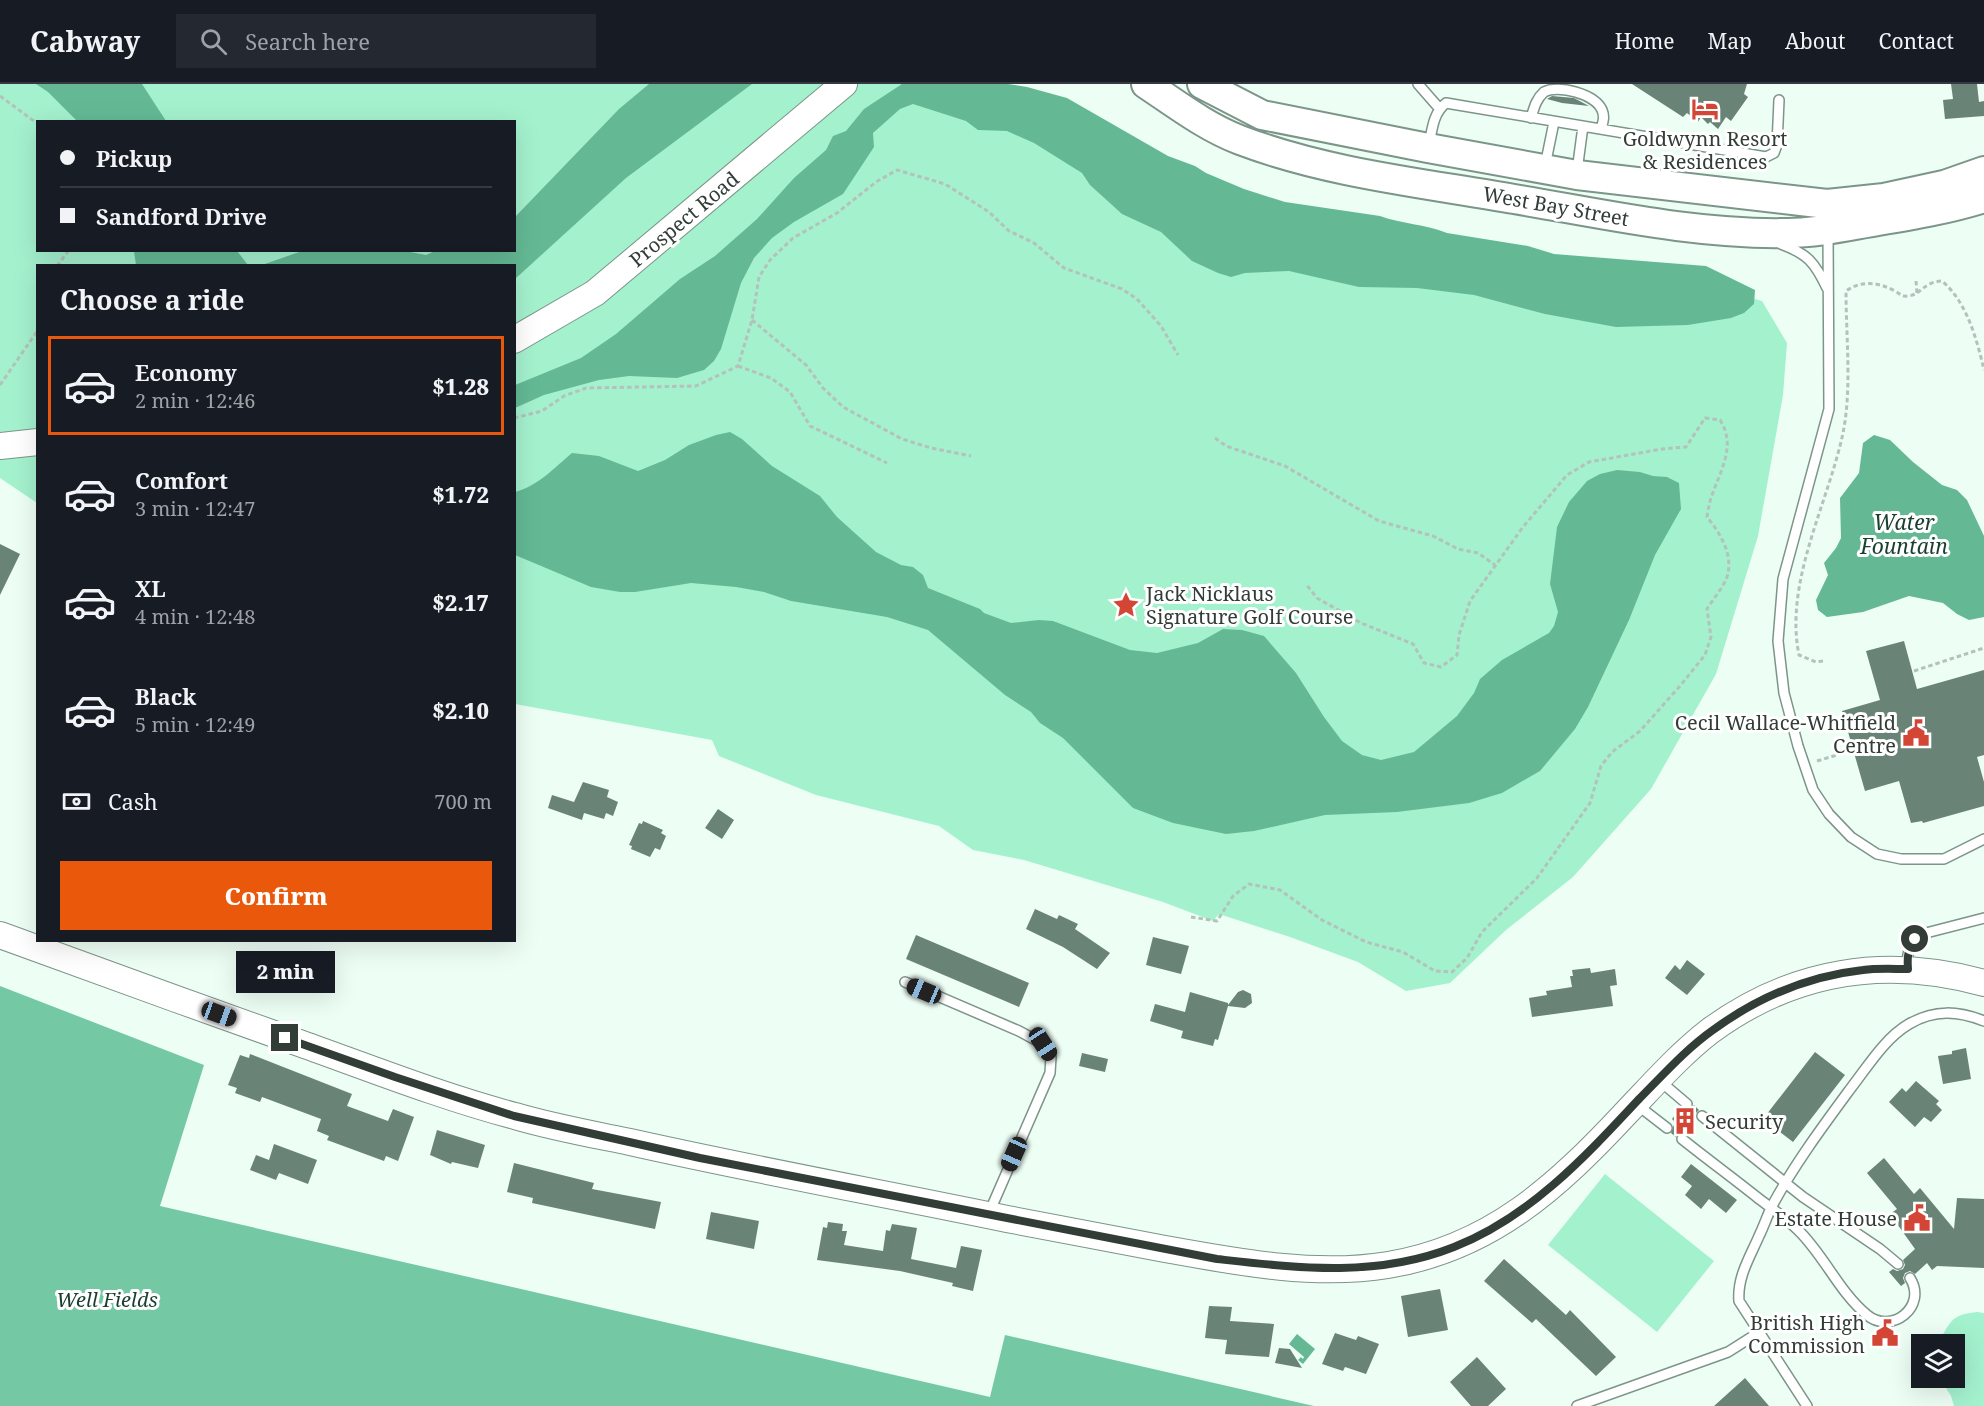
<!DOCTYPE html>
<meta charset="utf-8">
<style>
:root{--surface:#171b24;--page:#242831;--text:#f1f3f6;--muted:#9ea1a6;--line:#363941;--accent:#ea580c}
body{margin:0;font-family:"Noto Serif",serif;background:var(--page);color:var(--text);height:100vh;display:flex;flex-direction:column;font-size:22px;white-space:nowrap}
*{box-sizing:border-box;margin:0}
p{font-size:20px;color:var(--muted)}
.icon{flex:none;width:33px;height:33px;fill:none;stroke:currentColor;stroke-width:2;stroke-linecap:round;stroke-linejoin:round}
.map{position:relative;flex:1;overflow:hidden}
.drawer{position:absolute;left:36px;top:180px;width:480px;height:678px;display:flex;flex-direction:column;background:var(--surface);border-radius:0px;box-shadow:0 6px 24px #0002}
.drawer>*{flex:none}
.top-card{position:absolute;left:36px;top:36px;width:480px;height:132px;border-radius:0px;box-shadow:0 6px 24px #0002;display:grid;align-content:center;height:132px;padding:0 24px;background:var(--surface)}
.controls{position:absolute;left:1911px;top:1250px;display:grid;gap:12px}
.controls a{display:grid;place-items:center;width:54px;height:54px;border-radius:0px;background:var(--surface);box-shadow:0 6px 24px #0002;font-size:30px}
.end{position:absolute;width:27px;height:27px;margin:-14px;border:8px solid #323d38;background:#fff;box-shadow:0 0 0 3px #fff}
.from{border-radius:50%}
.bubble{position:absolute;height:42px;border-radius:0px;background:var(--surface);box-shadow:0 6px 24px #0002;font-size:20px;font-weight:800;line-height:42px;text-align:center}
.car{position:absolute;width:18px;height:36px;margin:-18px -9px;border-radius:8px;box-shadow:0 0 4px 2px #0007;background:linear-gradient(#222 24%,#8ab4d8 0 40%,#222 0 76%,#8ab4d8 0 86%,#222 0)}
.top-card b{display:flex;align-items:center;gap:21px;height:57px;font-size:22px}
.top-card b+b{border-top:2px solid var(--line)}
.top-card i{width:15px;height:15px;background:var(--text)}
ul{padding:0;list-style:none}
li{display:flex;align-items:center;gap:18px;height:99px;margin:0 12px 9px;padding:0 12px;border:3px solid transparent;border-radius:0px}
li div{flex:1}
li b{display:block;font-size:22px}
li em{font-style:normal;font-weight:800}
li.selected{border-color:var(--accent)}
li>.icon{width:54px;height:54px;stroke-width:1.5}
h2{padding:0 24px;font-size:27px;line-height:72px}
.pay{display:flex;align-items:center;gap:15px;height:66px;padding:0 24px;font-size:22px}
.pay p{margin-inline-start:auto}
.action{display:flex;gap:12px;margin-top:auto;padding:12px 24px}
.action a{flex:1;height:69px;border-radius:0px;background:var(--accent);color:#fff;font-size:24px;font-weight:800;line-height:69px;text-align:center}
header{display:flex;align-items:center;gap:36px;box-sizing:border-box;height:84px;padding:0 30px;background:var(--surface);border-bottom:2px solid var(--line)}
header strong{font-size:28px}
nav{display:flex;gap:33px;margin-inline-start:auto;font-size:21px}
.search{width:420px;height:54px;background:var(--page);display:flex;align-items:center;gap:15px;box-sizing:border-box;padding:0 21px;border-radius:0px;color:var(--muted);font-size:22px}
.map>svg:first-child{display:block}
</style>
<header>
<strong>Cabway</strong>
<div class="search"><svg class="icon" aria-label="search" viewBox="0 0 24 24"><circle cx="10" cy="10" r="6"/><path d="M15 15l6 6"/></svg>Search here</div>
<nav><a>Home</a><a>Map</a><a>About</a><a>Contact</a></nav>
</header>
<div class="map">
<svg width="1984" height="1322" viewBox="0 0 1984 1322">
<rect width="100%" height="100%" fill="#edfef5"/>
<!-- green -->
<path fill="#a4f1ce" fill-rule="evenodd" d="M0 0H980L1173 116 1716 204 1762 217 1787 259 1783 311 1758 452 1716 590 1651 705 1573 793 1506 846 1450 899 1406 907 1358 878 1290 853 1219 830 1213 837 1163 818 1024 776 973 766 939 742 816 711 719 672 712 656 515 620 514 182H38L37 419 0 394ZM38 38H514V166H38Z
M1605 1090 1714 1177 1657 1248 1548 1161Z
M1977 1228 1984 1229V1322H1954L1951 1312 1939 1293H1954V1260H1936C1952 1240 1947 1231 1977 1228Z"/>
<!-- forest -->
<path fill="#74c9a4" d="M0 902 204 981 160 1122 990 1313 1005 1251 1314 1322H0Z"/>
<!-- water -->
<path fill="#64b994" d="M36 0H142L166 37H77L48 8Z
M649 0H752L626 94 515 195 514 182 262 181 302 167 400 166 426 171 435 167 514 166 515 133 619 25Z
M902 0H1008L1027 3 1067 14 1168 72 1195 82 1206 89 1244 105 1285 118 1380 132C1402 140 1425 140 1447 149L1528 162 1554 170 1706 182 1755 206 1754 220 1744 229 1731 234 1688 241 1616 243 1545 230 1474 211 1417 204 1359 203 1289 187 1245 189 1231 193 1218 189 1192 177 1161 148 1122 130 1090 101 1082 89 1034 59 1007 47 978 46 966 37 913 20 900 25 873 49 874 63 843 110 794 138 772 154 754 174 741 199 721 265 714 277 704 286 677 294 629 292 599 296 544 311 515 324V301L581 274 616 250 680 195 715 172 757 135 794 94 826 66 833 52 846 47 864 25Z
M134 167H237L248 181H136Z
M730 348 742 355 772 382 820 412 837 433 876 468 901 481 913 483 923 491 928 504 980 525 984 529 1011 539 1039 536 1053 537 1130 566 1157 569 1198 559 1223 545 1242 546 1264 552 1296 589 1324 633 1342 657 1362 671 1381 676 1414 668 1457 632 1474 609 1480 595 1502 576 1549 549 1554 542 1558 528 1550 500 1557 443 1569 418 1587 397 1600 390 1617 386 1640 388 1653 392 1667 393 1679 399 1681 425 1655 471 1629 536 1588 623 1575 645 1540 687 1502 709 1469 719 1397 728 1325 731 1254 747 1226 750 1173 739 1133 724 1063 654 1040 639 1031 628 1005 611 928 546 887 533 791 517 764 508 736 503 691 499 635 508H620L591 503 515 471V408C538 402 554 384 572 369L599 372 638 387 665 376 689 361 716 351Z
M1874 351 1890 356 1913 378 1942 401 1957 406 1967 416 1984 452V533L1969 536 1957 530 1943 519 1909 512 1863 528 1827 533 1818 526 1816 516 1828 491 1824 479 1836 464 1841 454 1840 414 1859 389 1863 359Z
M1297 1250 1315 1265 1303 1280 1298 1276 1301 1273 1303 1275 1304 1273 1289 1260Z"/>
<!-- building -->
<path fill="#6a8377" d="M1632 0H1747L1744 10 1748 13 1731 37 1726 33 1718 45 1710 38 1708 40 1701 33 1698 38 1687 29 1683 33Z
M1951 0H1977L1979 18 1984 17V32L1945 35 1943 16 1953 15Z
M1552 12 1574 14 1589 22 1562 19 1547 15Z
M0 460 20 470 0 511Z
M1904 557 1917 605 1984 586V671L1977 673 1984 698V722L1923 739 1922 737 1911 739 1899 697 1865 707 1842 627 1880 616 1866 567Z
M583 698 609 706 607 713 618 718 613 732 606 729 604 735 584 729 582 736 548 724 552 711 574 718Z
M718 725 734 736 722 755 705 744Z
M643 737 663 746 661 749 666 752 660 766 655 764 650 773 631 765 632 762 629 761 639 739 642 740Z
M1035 825 1057 835 1059 831 1078 840 1075 845 1110 869 1097 885 1063 863 1026 845Z
M916 851 1029 899 1019 923 906 875Z
M1153 853 1189 862 1181 890 1146 881Z
M1687 876 1705 890 1687 911 1665 894 1675 881 1680 886Z
M1590 884 1591 889 1615 885 1617 901 1610 902 1613 922 1532 933 1529 914 1547 911 1546 907 1572 903 1570 892H1573L1572 886Z
M1243 906 1251 910 1252 919 1245 924 1228 922 1218 956 1215 955 1213 962 1181 954 1183 947 1150 937 1155 920 1185 928 1190 908 1228 919V921L1238 908Z
M1966 964 1971 995 1943 1000 1938 972 1952 970V967Z
M1815 968 1845 991 1793 1058 1763 1035Z
M1082 969 1108 975 1105 988 1079 982Z
M250 970 352 1010 347 1022 388 1037 393 1025 414 1033 398 1077 386 1072 384 1077 327 1056 329 1052 317 1047 321 1035 262 1013 260 1018 235 1009 237 1004 228 1001 240 971 249 974Z
M1916 997 1939 1017 1936 1020 1942 1026 1931 1038 1924 1033 1915 1043 1889 1018 1902 1004 1906 1008Z
M1694 1021 1699 1026 1695 1030 1694 1037 1696 1038 1686 1050 1680 1049 1676 1053 1671 1049 1675 1038 1672 1035 1680 1025 1683 1028 1689 1026Z
M437 1046 485 1061 478 1084 452 1078 451 1080 430 1071Z
M274 1060 317 1076 308 1100 279 1089 276 1096 250 1086 256 1071 269 1076Z
M1884 1074 1914 1110 1920 1104 1954 1145 1957 1114 1984 1115V1184L1937 1182 1932 1186 1927 1179 1915 1190 1910 1187 1905 1189 1903 1194 1905 1199 1901 1202 1889 1188 1893 1185 1897 1187 1903 1185 1905 1181 1903 1176 1915 1165 1890 1130 1897 1125 1867 1089Z
M514 1079 594 1099 592 1105 661 1118 655 1145 532 1119 533 1114 507 1108Z
M1691 1080 1737 1116 1726 1129 1709 1115 1701 1125 1685 1111 1692 1102 1681 1093Z
M711 1128 759 1137 754 1165 706 1155Z
M828 1138 843 1140 842 1147H847L844 1161 883 1167 886 1146 890 1147 892 1140 917 1144 911 1175 956 1184 961 1162 982 1166 973 1207 952 1202 953 1199 900 1187 817 1176 823 1143 827 1144Z
M1504 1175 1566 1231 1570 1226 1616 1273 1596 1292 1536 1235 1532 1239 1484 1197Z
M1440 1205 1448 1246 1408 1253 1401 1212Z
M1209 1222 1232 1223 1230 1237 1274 1240 1269 1273 1225 1270 1227 1256 1205 1254Z
M1335 1249 1356 1256 1358 1252 1379 1260 1366 1290 1345 1283 1343 1287 1322 1280Z
M1279 1264 1290 1265 1302 1284 1275 1279Z
M1477 1273 1506 1305 1488 1322H1471L1450 1298Z
M1745 1294 1769 1322H1714Z"/>
<g fill="none" stroke-linecap="round" stroke-linejoin="round">
<defs>
<path id="lane" d="M1418 0 1439 24
M1531 34C1534 24 1536 15 1544 8 1558 0 1595 10 1602 26 1605 33 1603 38 1601 45
M1429 61C1432 46 1433 29 1446 19L1766 73 1774 69 1777 61 1779 16
M1545 82 1554 38
M1577 87 1583 42
M1828 149 1829 325 1783 495 1778 557 1784 609 1798 662 1813 706 1829 730 1851 753 1877 770 1901 775H1944L1984 755
M1781 160C1808 170 1815 179 1827 204
M1908 885C1906 870 1909 858 1922 850L1984 834
M905 898 1019 947 1043 960 1051 973 1050 989 989 1129
M1660 997 1687 1020
M1636 1020 1667 1044
M1702 1032 1803 1113 1880 1165 1898 1180
M1682 1055C1707 1075 1733 1094 1758 1114 1771 1124 1786 1134 1798 1146 1824 1171 1839 1208 1867 1231 1891 1251 1928 1223 1910 1194
M1577 1322 1728 1268 1758 1249
M1807 1322 1739 1217C1737 1193 1750 1173 1759 1152 1764 1142 1767 1132 1772 1122 1794 1081 1823 1042 1851 1004 1868 982 1885 954 1909 940 1935 925 1958 927 1984 937"/>
<path id="secondary" d="M514 256 595 209 844 0
M0 362 38 358
M0 851C101 888 201 924 302 960 372 985 443 1013 515 1032 552 1043 591 1050 630 1058 755 1086 881 1109 1007 1135 1060 1145 1112 1155 1165 1165 1237 1178 1315 1193 1388 1181 1491 1164 1557 1103 1626 1029 1653 1001 1679 971 1710 947 1793 886 1886 872 1984 899"/>
<path id="primary" d="M1146 0C1176 20 1206 43 1240 56 1327 89 1422 99 1514 115 1604 130 1696 151 1788 149 1818 149 1848 142 1878 137 1914 131 1949 125 1984 114
M1202 0 1262 31 1428 64 1577 91 1827 120 1884 114 1944 101 1984 87"/>
</defs>
<!-- lane casing -->
<use href="#lane" stroke="#7c9589" stroke-width="12"/>
<!-- secondary casing -->
<use href="#secondary" stroke="#7c9589" stroke-width="28"/>
<!-- primary casing -->
<use href="#primary" stroke="#7c9589" stroke-width="32"/>
<!-- path -->
<path stroke="#b3c2ba" stroke-width="3" stroke-dasharray="4.5 3" stroke-linecap="butt" d="M0 12 38 40
M57 182 69 166
M1916 197 1917 210
M752 236 806 281 823 304 843 323 902 355 931 364 971 372
M738 282 771 294 790 308 810 342 887 379
M0 301 38 246
M514 334 542 327 564 312 586 304 696 302 738 282 752 236 759 193 770 176 793 154 837 129 876 98 897 86 945 100 989 128 1009 147 1034 159 1064 184 1122 205 1137 215 1161 242 1178 271
M1215 354 1226 362 1285 382 1379 437 1433 452 1458 465 1478 469 1495 481
M1823 577 1816 578 1799 571C1784 498 1828 420 1843 349 1852 304 1846 254 1846 207 1862 196 1878 198 1895 207 1900 210 1902 213 1908 212 1921 211 1923 198 1942 197 1967 218 1977 256 1984 286
M1914 587 1984 564
M1817 677 1847 668
M1191 833 1217 837 1233 812 1249 800 1280 806 1322 836 1366 858 1403 868 1435 887 1452 888 1467 874 1482 848 1537 794 1590 719 1601 682 1612 668 1640 647 1680 602 1705 571 1711 553 1707 525C1713 515 1723 504 1727 493 1734 471 1720 449 1707 433 1708 426 1709 420 1711 414 1720 387 1737 362 1720 336L1705 334 1686 363 1662 365 1589 378 1567 391 1523 443 1470 517 1459 551 1457 571 1441 583 1424 579 1413 560 1361 539 1317 514 1306 500"/>
<!-- lane -->
<use href="#lane" stroke="#fff" stroke-width="9"/>
<!-- secondary -->
<use href="#secondary" stroke="#fff" stroke-width="26"/>
<!-- primary -->
<use href="#primary" stroke="#fff" stroke-width="28"/>
</g>
<g fill="none" stroke-linecap="round" stroke-linejoin="round">
<!-- route -->
<path stroke="#323d38" stroke-width="8" d="M285 954 395 993 514 1032 700 1074 1217 1175C1298 1184 1376 1194 1454 1163 1530 1133 1585 1073 1640 1014 1663 991 1686 965 1713 946 1757 914 1808 892 1863 886 1877 884 1893 885 1908 885 1907 873 1908 864 1915 855"/>
</g>
<!-- icons -->
<defs>
<symbol id="hotel-bare" viewBox="-9 -9 18 18"><path d="M-6-4.5h1.5V1H6V5H4.5V3h-9V5H-6ZM-4 0a1.8 1.8 0 1 1 3.6 0ZM.5 0V-2.5h3Q6-2.5 6 0Z" fill="#d34636" stroke="#fff" stroke-width="2.5" paint-order="stroke"/></symbol>
<symbol id="sight-bare" viewBox="-9 -9 18 18"><path d="M0-6L1.8-2.2L6-1.7L2.9 1.2L3.7 5.4L0 3.3L-3.7 5.4L-2.9 1.2L-6-1.7L-1.8-2.2Z" fill="#d34636" stroke="#fff" stroke-width="2.5" paint-order="stroke"/></symbol>
<symbol id="civic-bare" viewBox="-9 -9 18 18"><path d="M-.6-6.5H3V-4.5H.6V-3L4-1V1h2V6H-6V1h2V-1L-.6-3ZM-1.2 2.5V6h2.4V2.5Z" fill="#d34636" stroke="#fff" stroke-width="2.5" paint-order="stroke"/></symbol>
<symbol id="building-bare" viewBox="-9 -9 18 18"><path d="M-4-6H4V6H1V3H-1V6H-4ZM-2.5-4.3h1.7v1.8h-1.7ZM.8-4.3h1.7v1.8H.8ZM-2.5-1h1.7V.8h-1.7ZM.8-1h1.7V.8H.8Z" fill="#d34636" stroke="#fff" stroke-width="2.5" paint-order="stroke"/></symbol>
</defs>
<g fill-rule="evenodd">
<use href="#hotel-bare" x="1686" y="6" width="38" height="38"/>
<use href="#sight-bare" x="1107" y="502" width="38" height="38"/>
<use href="#civic-bare" x="1897" y="630" width="38" height="38"/>
<use href="#building-bare" x="1666" y="1018" width="38" height="38"/>
<use href="#civic-bare" x="1898" y="1115" width="38" height="38"/>
<use href="#civic-bare" x="1866" y="1230" width="38" height="38"/>
</g>
<g text-anchor="middle" dominant-baseline="central" stroke-width="6" stroke-linejoin="round" paint-order="stroke">
<!-- poi labels -->
<g font-size="20" fill="#323d38" stroke="#fff" text-anchor="end">
<text x="1705" y="54" text-anchor="middle">Goldwynn Resort<tspan x="1705" dy="23">&amp; Residences</tspan></text>
<text x="1146" y="509" text-anchor="start">Jack Nicklaus<tspan x="1146" dy="23">Signature Golf Course</tspan></text>
<text x="1896" y="638">Cecil Wallace-Whitfield<tspan x="1896" dy="23">Centre</tspan></text>
<text x="1705" y="1037" text-anchor="start">Security</text>
<text x="1897" y="1134">Estate House</text>
<text x="1865" y="1238">British High<tspan x="1865" dy="23">Commission</tspan></text>
</g>
<!-- street labels -->
<g font-size="20" fill="#323d38" stroke="#fff">
<text transform="translate(1556 122) rotate(10)">West Bay Street</text>
<text transform="translate(684 135) rotate(-40)">Prospect Road</text>
</g>
<!-- park labels -->
<g font-size="20" font-style="italic" fill="#193f30" stroke="#fff">
<text x="107" y="1215">Well Fields</text>
</g>
<!-- water labels -->
<g font-size="21" font-style="italic" fill="#193f2f" stroke="#fff">
<text x="1904" y="438">Water<tspan x="1904" dy="24">Fountain</tspan></text>
</g>
</g>
</svg>
<div class="controls">
<a><svg class="icon" aria-label="layers" viewBox="0 0 24 24"><path d="M12 4l9 5-9 5-9-5zM3 14l9 5 9-5"/></svg></a>
</div>
<i class="end from" style="left:1915px;top:855px"></i>
<i class="end" style="left:285px;top:954px"></i>
<div class="bubble" style="left:236px;top:867px;width:99px">2 min</div>
<i class="car" style="left:924px;top:907px;rotate:293deg"></i>
<i class="car" style="left:219px;top:930px;rotate:110deg"></i>
<i class="car" style="left:1043px;top:960px;rotate:147deg"></i>
<i class="car" style="left:1014px;top:1070px;rotate:204deg"></i>
<div class="top-card">
<b><i class="from"></i>Pickup</b>
<b><i></i>Sandford Drive</b>
</div>
<section class="drawer">
<h2>Choose a ride</h2>
<ul>
<li class="selected"><svg class="icon" aria-label="car" viewBox="0 0 24 24"><path d="M5 17H2v-5l4-1 3-4h7l3 4 3 1v5h-3M9 17h6M6 11h13"/><circle cx="7" cy="17" r="2"/><circle cx="17" cy="17" r="2"/></svg><div><b>Economy</b><p>2 min · 12:46</p></div><em>$1.28</em></li>
<li><svg class="icon" aria-label="car" viewBox="0 0 24 24"><path d="M5 17H2v-5l4-1 3-4h7l3 4 3 1v5h-3M9 17h6M6 11h13"/><circle cx="7" cy="17" r="2"/><circle cx="17" cy="17" r="2"/></svg><div><b>Comfort</b><p>3 min · 12:47</p></div><em>$1.72</em></li>
<li><svg class="icon" aria-label="car" viewBox="0 0 24 24"><path d="M5 17H2v-5l4-1 3-4h7l3 4 3 1v5h-3M9 17h6M6 11h13"/><circle cx="7" cy="17" r="2"/><circle cx="17" cy="17" r="2"/></svg><div><b>XL</b><p>4 min · 12:48</p></div><em>$2.17</em></li>
<li><svg class="icon" aria-label="car" viewBox="0 0 24 24"><path d="M5 17H2v-5l4-1 3-4h7l3 4 3 1v5h-3M9 17h6M6 11h13"/><circle cx="7" cy="17" r="2"/><circle cx="17" cy="17" r="2"/></svg><div><b>Black</b><p>5 min · 12:49</p></div><em>$2.10</em></li>
</ul>
<div class="pay"><svg class="icon" aria-label="cash" viewBox="0 0 24 24"><path d="M3 7h18v10H3z"/><circle cx="12" cy="12" r="2"/></svg>Cash<p>700 m</p></div>
<div class="action"><a>Confirm</a></div>
</section>
</div>
